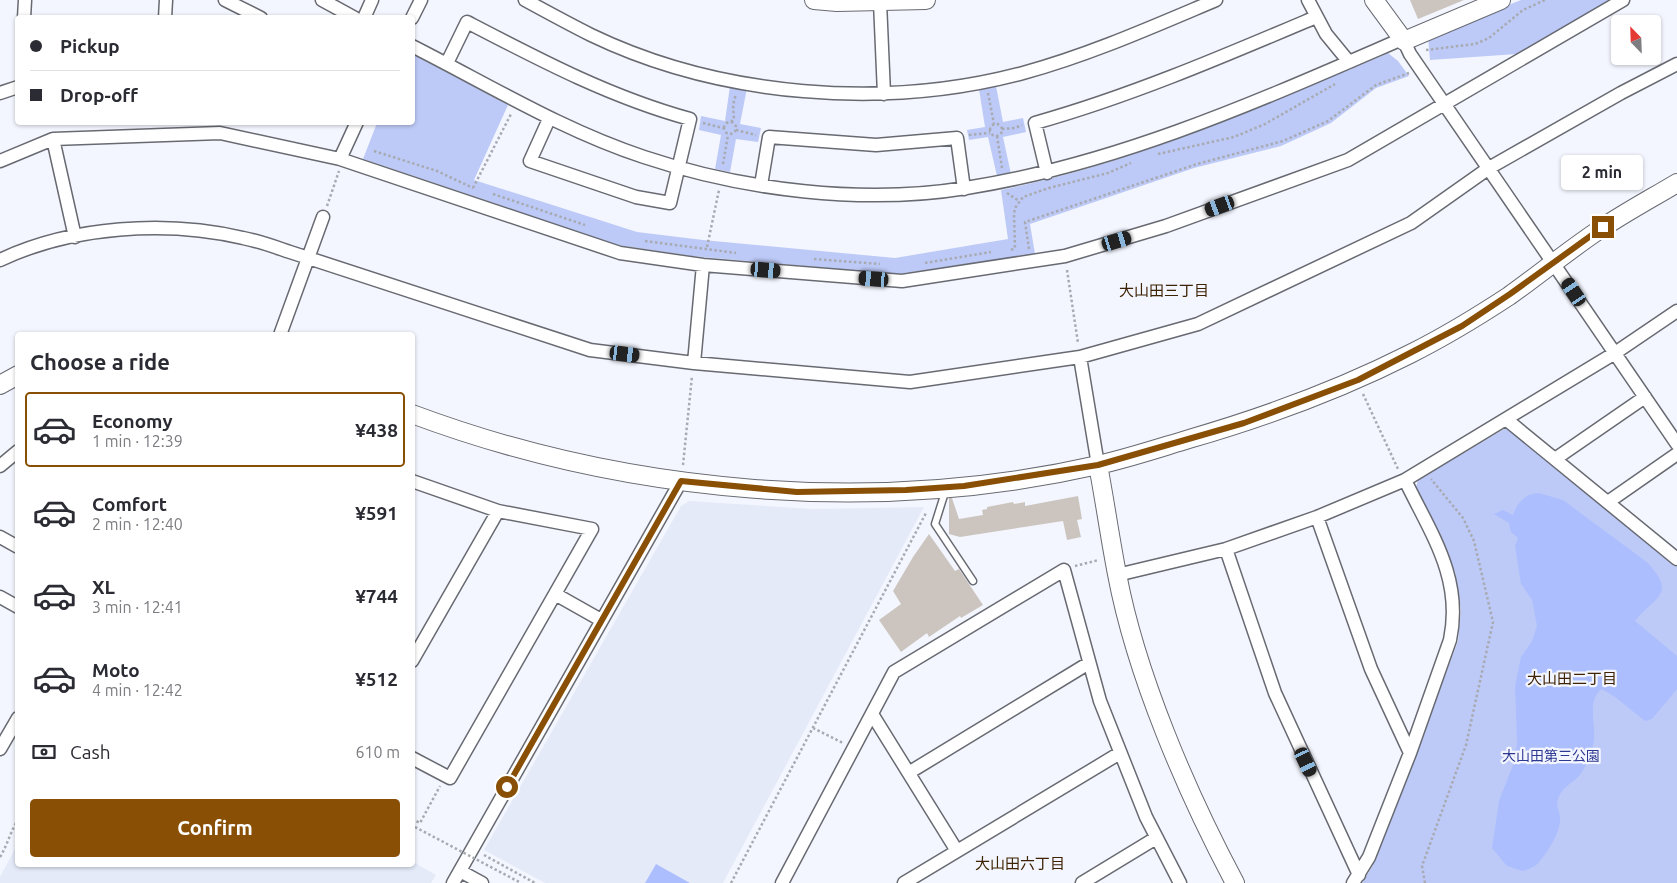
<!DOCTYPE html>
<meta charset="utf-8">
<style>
:root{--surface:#fff;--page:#f2f2f3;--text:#2b2b33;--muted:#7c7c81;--line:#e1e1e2;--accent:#884f05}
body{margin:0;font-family:Ubuntu,"Noto Sans JP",sans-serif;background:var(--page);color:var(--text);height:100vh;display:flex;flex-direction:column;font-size:19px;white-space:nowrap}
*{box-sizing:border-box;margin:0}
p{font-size:16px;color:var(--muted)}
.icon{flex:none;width:28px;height:28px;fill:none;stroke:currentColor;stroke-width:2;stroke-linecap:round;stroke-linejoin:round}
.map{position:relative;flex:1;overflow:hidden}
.sheet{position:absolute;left:15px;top:332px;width:400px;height:535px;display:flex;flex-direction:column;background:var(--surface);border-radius:5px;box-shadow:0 1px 4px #0004}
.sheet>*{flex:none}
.banner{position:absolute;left:15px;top:15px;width:400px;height:110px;border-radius:5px;box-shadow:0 1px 4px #0004;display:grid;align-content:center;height:110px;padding:0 15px;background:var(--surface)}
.needle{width:32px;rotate:337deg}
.controls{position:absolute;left:1611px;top:15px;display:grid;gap:10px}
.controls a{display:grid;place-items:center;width:50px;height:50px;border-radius:5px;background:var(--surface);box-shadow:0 1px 4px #0004;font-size:25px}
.end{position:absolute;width:22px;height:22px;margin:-11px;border:6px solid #884f05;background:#fff;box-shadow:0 0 0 2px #fff}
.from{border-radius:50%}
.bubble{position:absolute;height:35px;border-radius:5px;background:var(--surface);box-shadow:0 1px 4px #0004;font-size:16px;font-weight:700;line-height:35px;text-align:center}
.car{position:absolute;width:15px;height:30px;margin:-15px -8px;border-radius:6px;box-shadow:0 0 4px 1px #0007;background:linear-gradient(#222 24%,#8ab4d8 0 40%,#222 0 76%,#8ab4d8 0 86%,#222 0)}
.banner b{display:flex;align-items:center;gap:18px;height:48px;font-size:19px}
.banner b+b{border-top:1px solid var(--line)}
.banner i{width:12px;height:12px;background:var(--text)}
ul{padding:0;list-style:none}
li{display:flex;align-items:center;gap:15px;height:75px;margin:0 10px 8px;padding:0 5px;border:2px solid transparent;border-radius:5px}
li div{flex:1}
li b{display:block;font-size:19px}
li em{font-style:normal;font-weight:700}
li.selected{border-color:var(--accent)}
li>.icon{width:45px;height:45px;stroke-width:1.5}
h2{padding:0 15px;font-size:22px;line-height:60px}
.pay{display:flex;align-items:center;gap:12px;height:55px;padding:0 15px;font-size:19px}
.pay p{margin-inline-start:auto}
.button{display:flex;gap:10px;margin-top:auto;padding:10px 15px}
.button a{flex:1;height:58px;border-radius:5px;background:var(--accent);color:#fff;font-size:20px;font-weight:700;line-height:58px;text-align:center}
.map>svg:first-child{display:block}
</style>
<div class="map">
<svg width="1677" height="883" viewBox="0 0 1677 883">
<rect width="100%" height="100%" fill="#f3f6fe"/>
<!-- built -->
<path fill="#e5eaf9" d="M689 501 813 509 924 507 723 883H545L484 850 681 506Z
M17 845 18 865H412L413 862 436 875 431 883H0V877Z"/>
<!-- green -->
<path fill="#bdcaf7" d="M1521 0H1610L1517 54 1430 60 1428 37Z
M1388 53 1398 61 1409 76 1376 88 1331 123 1281 146 1194 168 1030 224 1035 254 897 274 691 256 618 245 363 159 377 123 412 122 413 57 416 56 508 105 474 180 637 232 703 240 895 258 1008 239 1001 190C1136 163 1262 106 1388 53Z
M730 86 747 88 740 124 761 128 758 142 736 139 730 172 715 169 721 135 699 130 701 116 725 121Z
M996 86 1003 122 1023 118 1026 132 1003 137 1011 174 997 176 988 137 969 140 967 130 985 127 979 89Z
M1506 428 1512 430 1677 567V883H1362L1372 867 1458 641 1461 610 1455 572 1416 487 1418 480Z"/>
<!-- water -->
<path fill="#acbefe" d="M1539 493 1563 500 1648 563C1677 596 1655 596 1635 621L1677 656V689L1652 719 1645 721 1615 697 1602 689C1585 701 1598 727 1593 746 1590 755 1585 770 1578 777 1571 784 1561 788 1558 799 1555 806 1560 811 1560 818 1561 831 1548 852 1539 862 1536 867 1528 869 1523 871L1507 866 1492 848 1499 801 1515 760 1517 742 1515 686 1521 657 1532 641 1537 626 1532 600 1521 584 1515 546 1518 538 1511 532 1509 523 1494 514 1503 510 1513 515C1518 502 1524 494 1539 493Z
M656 864 690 883H645Z"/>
<!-- building -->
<path fill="#ccc5bf" d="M1410 0H1464L1418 19Z
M1078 496 1082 519 1077 520 1081 537 1067 540 1063 521 960 537 949 534V498H952L959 519 983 515 982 510 987 509V507L1013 502 1014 504 1025 502V506Z
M929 534 955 571 959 569 983 605 961 618 960 616 929 637 927 633 901 652 879 620 901 604 893 591 913 557Z"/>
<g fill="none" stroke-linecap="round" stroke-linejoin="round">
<defs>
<path id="lane" d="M946 489 935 524 973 581"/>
<path id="street" d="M225 0 261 18
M322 0 355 18
M525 0C547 12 569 24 591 35 720 97 885 110 1023 73 1089 55 1152 27 1216 0
M1308 0 1326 34 1349 62
M880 2 884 94
M24 18 25 0
M165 18 166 0
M364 18 372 0
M412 18 421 0
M1404 41 1410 54 1677 444
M412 46C489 85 562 130 644 157 743 190 863 205 966 188 1119 164 1261 100 1402 39
M447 63 467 22C540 60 610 97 690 119L670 203 636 197 530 161 549 119
M0 93 18 87
M53 139 75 237
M340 159 357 122
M0 161 53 139 220 133 340 159 620 253 703 265 902 281 1065 256 1166 226 1348 160 1623 0
M1047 173 1035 123C1131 96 1224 56 1316 17
M761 185 769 137 876 145 957 138 964 189
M0 260C72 226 166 220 243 238 259 241 275 247 290 252L590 350 694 363 910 382 1080 357 1198 324 1411 223 1489 168 1621 93 1677 64
M280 335 323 217
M1080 357 1098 465
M694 363 703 265
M1507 420 1677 559
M1555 459 1645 397
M0 466 18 451
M412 481 498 511 592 529 450 778 412 758
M1608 502 1677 454
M1317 517 1371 669 1410 753
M0 537 18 547
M1226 549 1275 693 1359 875
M1117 575 1226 549 1317 517 1405 480 1615 353 1677 311
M555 594 601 620
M0 597 18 607
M412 661 498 511
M872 714 957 851
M0 749 18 718
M910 772 1089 663
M460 871 482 883
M453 883 681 481
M782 883 894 672 1064 570 1100 701 1146 817 1180 883
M904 883 1120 753
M1082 883 1156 838
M1353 883 1369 857 1410 753 1450 640C1463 578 1431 534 1405 480"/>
<path id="secondary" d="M814 0 837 2 926 0
M1374 0 1404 41 1501 0
M0 385 18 375
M412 414C626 494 874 516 1098 465 1129 458 1159 448 1189 439 1265 417 1339 390 1410 354 1444 337 1477 317 1509 296 1540 274 1570 249 1602 228 1626 212 1652 198 1677 183
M1098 465C1105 502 1110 538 1117 574 1136 675 1187 793 1235 883"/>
</defs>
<!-- lane casing -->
<use href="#lane" stroke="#686a72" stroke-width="9"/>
<!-- street casing -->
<use href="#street" stroke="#686a72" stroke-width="15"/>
<!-- secondary casing -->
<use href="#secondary" stroke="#686a72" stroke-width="20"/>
<!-- path -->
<path stroke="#a8aab1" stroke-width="2.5" stroke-dasharray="2.5 2.5" stroke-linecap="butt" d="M1426 50 1475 44 1489 38 1523 10 1545 0
M988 93 994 124
M724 128a6 6 0 1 1 12 0a6 6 0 1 1-12 0Z
M731 122 734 119 733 105 736 94
M703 123 723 128
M990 130a6 6 0 1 1 12 0a6 6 0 1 1-12 0Z
M1002 129 1015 128 1022 125
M736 130 756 135
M969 135 990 133
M997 136 1002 168
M374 151 437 171 473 188
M1158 154 1234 137 1265 124 1335 84
M723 164 728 135
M473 188 511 114
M1007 193 1019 201
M493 194 585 225
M327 206 339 171
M645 241 736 253
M707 247 719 190
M1029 249 1025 222 1197 164 1283 141 1328 121 1376 85 1409 73
M1011 250 1015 248 1014 214 1015 208 1023 197 1049 188 1108 173 1131 163
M814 259 880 264
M925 263 991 252
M1067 270 1078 343
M1363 394 1398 469
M683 465 692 376
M1075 566 1099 560
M813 728 843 743
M412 819 420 823 440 786
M412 826 415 827
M484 855 535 883
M0 857C8 844 10 832 18 820
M731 883 926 513
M1425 883 1422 866 1466 745 1493 622 1474 541 1463 518 1431 479"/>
<!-- lane -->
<use href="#lane" stroke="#fff" stroke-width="6"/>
<!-- street -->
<use href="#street" stroke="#fff" stroke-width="12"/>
<!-- secondary -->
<use href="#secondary" stroke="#fff" stroke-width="18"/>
<!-- path-bridge -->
<path stroke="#a8aab1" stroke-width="2.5" stroke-dasharray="2.5 2.5" stroke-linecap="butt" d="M415 827 521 883"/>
</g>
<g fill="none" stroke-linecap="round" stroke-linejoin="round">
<!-- route -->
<path stroke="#884f05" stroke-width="6" d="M507 787 681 481 797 492 906 490 964 486 1098 465 1244 423 1358 380 1462 326 1510 294 1603 227"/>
</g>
<g text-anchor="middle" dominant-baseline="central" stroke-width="4.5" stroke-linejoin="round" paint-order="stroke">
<!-- park labels -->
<g font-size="14" fill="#2d3892" stroke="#f3f6fe">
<text x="1551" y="756">大山田第三公園</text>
</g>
<!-- neighbourhood labels -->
<g font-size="15" fill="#3e2204" stroke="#f3f6fe">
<text x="1164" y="290">大山田三丁目</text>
<text x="1572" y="678">大山田二丁目</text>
<text x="1020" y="863">大山田六丁目</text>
</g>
</g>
</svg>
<div class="controls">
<a><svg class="needle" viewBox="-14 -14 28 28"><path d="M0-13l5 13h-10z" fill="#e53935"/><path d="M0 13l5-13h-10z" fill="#7c7c81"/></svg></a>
</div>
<i class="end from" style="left:507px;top:787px"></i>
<i class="end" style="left:1603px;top:227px"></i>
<div class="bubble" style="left:1561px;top:155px;width:82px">2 min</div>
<i class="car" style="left:1220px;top:206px;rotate:250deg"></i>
<i class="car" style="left:1117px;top:241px;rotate:73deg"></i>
<i class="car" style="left:766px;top:270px;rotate:95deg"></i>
<i class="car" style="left:874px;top:279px;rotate:274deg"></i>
<i class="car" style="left:1574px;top:292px;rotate:326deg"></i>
<i class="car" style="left:625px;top:354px;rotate:97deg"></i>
<i class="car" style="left:1306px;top:762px;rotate:155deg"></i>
<div class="banner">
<b><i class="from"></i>Pickup</b>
<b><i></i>Drop-off</b>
</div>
<section class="sheet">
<h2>Choose a ride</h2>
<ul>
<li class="selected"><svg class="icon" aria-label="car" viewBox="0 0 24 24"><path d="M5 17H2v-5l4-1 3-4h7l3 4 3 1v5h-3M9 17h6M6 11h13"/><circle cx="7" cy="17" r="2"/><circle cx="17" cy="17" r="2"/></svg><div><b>Economy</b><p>1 min · 12:39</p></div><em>¥438</em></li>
<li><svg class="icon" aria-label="car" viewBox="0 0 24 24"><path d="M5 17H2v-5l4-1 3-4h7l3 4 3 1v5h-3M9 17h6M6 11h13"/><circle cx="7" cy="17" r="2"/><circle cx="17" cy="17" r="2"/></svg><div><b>Comfort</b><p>2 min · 12:40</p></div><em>¥591</em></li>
<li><svg class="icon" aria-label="car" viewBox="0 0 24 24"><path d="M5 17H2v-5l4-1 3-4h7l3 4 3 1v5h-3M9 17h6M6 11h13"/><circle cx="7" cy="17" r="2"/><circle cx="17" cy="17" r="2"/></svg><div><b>XL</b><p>3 min · 12:41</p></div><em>¥744</em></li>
<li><svg class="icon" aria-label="car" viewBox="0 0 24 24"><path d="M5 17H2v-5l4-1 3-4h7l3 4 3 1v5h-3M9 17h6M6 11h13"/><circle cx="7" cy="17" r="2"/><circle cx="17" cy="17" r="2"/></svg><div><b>Moto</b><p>4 min · 12:42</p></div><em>¥512</em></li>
</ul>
<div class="pay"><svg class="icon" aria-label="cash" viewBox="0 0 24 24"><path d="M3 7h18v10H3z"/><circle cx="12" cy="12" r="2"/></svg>Cash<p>610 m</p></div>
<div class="button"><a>Confirm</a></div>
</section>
</div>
